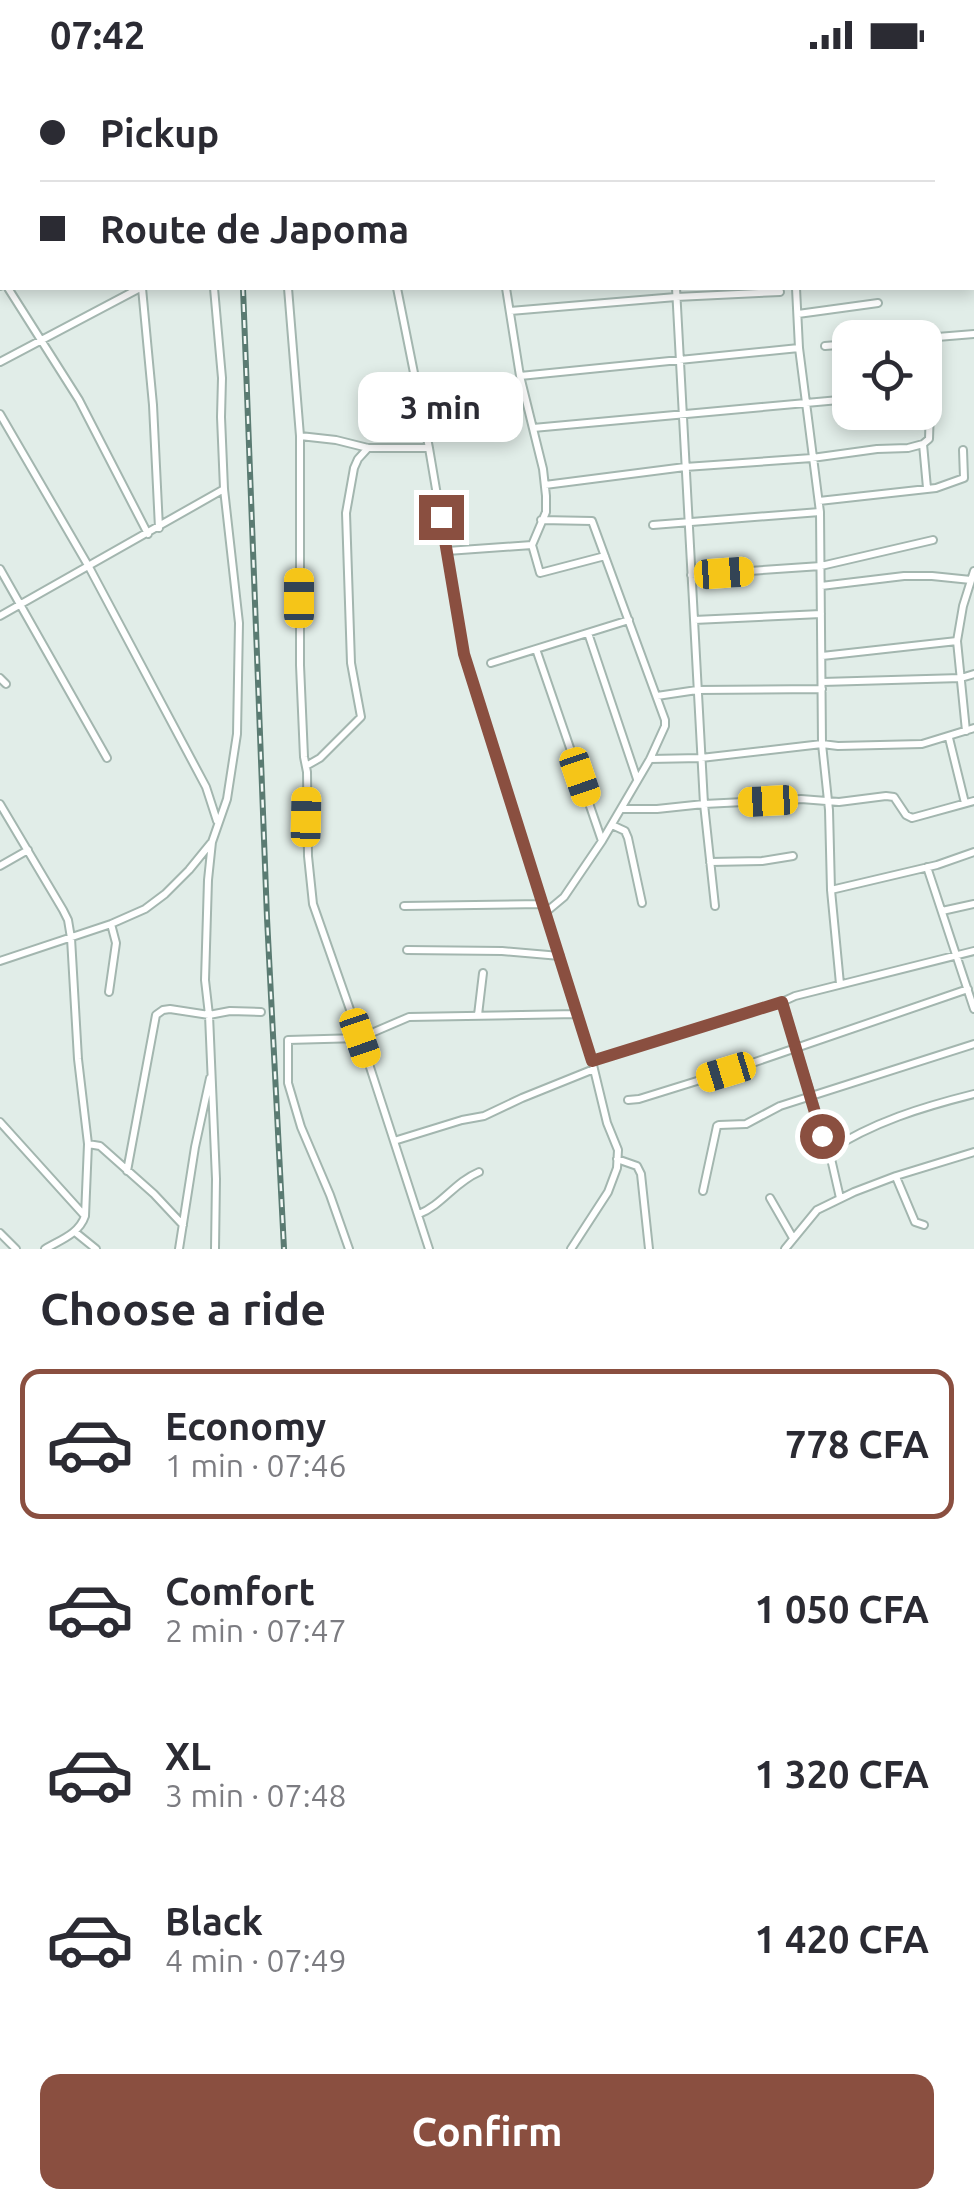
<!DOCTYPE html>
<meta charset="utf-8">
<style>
:root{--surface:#fff;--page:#f2f2f3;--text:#2b2b33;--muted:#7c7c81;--line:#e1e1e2;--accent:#8a4f40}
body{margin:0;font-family:Ubuntu,sans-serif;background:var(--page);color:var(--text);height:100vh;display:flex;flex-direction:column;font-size:38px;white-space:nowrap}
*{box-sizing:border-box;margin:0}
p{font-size:32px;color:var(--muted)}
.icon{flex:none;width:55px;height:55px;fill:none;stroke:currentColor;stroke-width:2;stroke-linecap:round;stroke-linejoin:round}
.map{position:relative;height:1179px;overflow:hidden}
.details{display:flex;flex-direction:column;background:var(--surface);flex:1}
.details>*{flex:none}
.top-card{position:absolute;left:0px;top:0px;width:975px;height:220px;box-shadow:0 5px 15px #0003;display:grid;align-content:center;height:220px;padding:0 40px;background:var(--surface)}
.buttons{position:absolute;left:832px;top:250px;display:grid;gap:20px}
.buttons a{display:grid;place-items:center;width:110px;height:110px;border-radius:20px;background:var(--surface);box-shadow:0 5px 15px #0003;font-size:50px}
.end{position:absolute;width:45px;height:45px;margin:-22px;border:12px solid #8a4f40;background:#fff;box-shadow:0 0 0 5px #fff}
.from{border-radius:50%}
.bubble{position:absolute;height:70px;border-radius:20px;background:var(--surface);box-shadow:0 5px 15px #0003;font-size:32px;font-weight:600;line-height:70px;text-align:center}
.car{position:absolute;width:30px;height:60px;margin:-30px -15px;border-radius:12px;box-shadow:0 0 8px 2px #0007;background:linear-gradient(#f5c518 24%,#345 0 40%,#f5c518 0 76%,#345 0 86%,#f5c518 0)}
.top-card b{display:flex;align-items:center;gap:35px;height:95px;font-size:38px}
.top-card b+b{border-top:2px solid var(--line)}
.top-card i{width:25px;height:25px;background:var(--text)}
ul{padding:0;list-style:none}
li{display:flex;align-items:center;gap:30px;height:150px;margin:0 20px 15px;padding:0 20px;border:5px solid transparent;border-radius:20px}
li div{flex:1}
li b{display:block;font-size:38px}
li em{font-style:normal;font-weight:600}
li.current{border-color:var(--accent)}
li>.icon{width:90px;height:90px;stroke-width:1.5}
h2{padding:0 40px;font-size:45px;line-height:120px}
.primary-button{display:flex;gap:20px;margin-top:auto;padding:20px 40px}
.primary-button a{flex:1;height:115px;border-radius:20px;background:var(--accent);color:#fff;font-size:40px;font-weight:600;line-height:115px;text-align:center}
.status{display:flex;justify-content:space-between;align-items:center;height:70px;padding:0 50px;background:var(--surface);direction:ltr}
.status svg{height:28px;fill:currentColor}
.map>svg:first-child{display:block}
</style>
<div class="status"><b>07:42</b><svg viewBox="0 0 49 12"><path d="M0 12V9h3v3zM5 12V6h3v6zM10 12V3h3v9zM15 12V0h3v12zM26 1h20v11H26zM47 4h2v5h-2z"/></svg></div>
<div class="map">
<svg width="974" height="1179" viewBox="0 0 974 1179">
<rect width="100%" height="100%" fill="#e1ede8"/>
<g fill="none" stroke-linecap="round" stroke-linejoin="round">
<defs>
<path id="minor" d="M210 0V2
M271 0V2
M323 0 324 2
M367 0V2
M473 0V2
M510 0V2
M548 0V2
M597 0V2
M624 0 625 2
M37 2 42 0
M176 2 179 1
M373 2 378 0
M0 23 2 22
M972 42 974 41
M972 91 974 90
M0 103 2 102
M972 201 974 202
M0 202 2 208
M0 216 2 213
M8 218 79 330 148 464
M142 218 153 335 159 458
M214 218 222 308 221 347 224 419 239 553 237 664 227 729 212 772 208 810 205 910 209 945 216 1109 215 1179
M288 218 300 366V595L304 687 307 702 308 786 313 834 368 991 429 1179
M397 218 429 378 464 584 592 991 607 1053 618 1080 617 1098 608 1122 571 1179
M506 218 520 306 543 399 546 426V442L532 475 540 503 605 486
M676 218 704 734 715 836
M796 218 799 278 820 442 822 674 829 740 831 820 840 914
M510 241 676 227 780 222
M798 244 878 233
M925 268 974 264
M825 276 850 274
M0 292 140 218
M520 306 799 278
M0 344 89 497 206 717 217 751
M533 358 850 329
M300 366 336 370 368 378H429
M923 374 927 418
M545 415 685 397 812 388 877 379 908 378 923 374 929 369 930 338 925 321
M819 431 936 418 964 408 963 380
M541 450 592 451 665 650V656L650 689 602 771 564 827 546 842
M653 455 820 442
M447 481 532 475
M0 499 107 688
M691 505 821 496 933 470
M821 516 904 506H932L971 510
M0 546 224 419
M694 550 821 544
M588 563 637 709
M536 579 602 771
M822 586 957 571
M491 593 629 550
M0 608 6 614
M822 612 961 608 974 604
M657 626 697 620 822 619
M966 661 957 571 963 536 974 501
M949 668 965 733
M650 689 701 688 822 674 838 676 922 674 974 658
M306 696 320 688 361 647 351 593 346 443 354 398 358 389 368 378
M0 734 63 840 68 850 71 868 78 989 88 1074 85 1146C79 1164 60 1170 45 1179
M622 739H657L704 734 801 729 839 732 886 726 894 727 906 745 912 748 974 731
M612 755 625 761 628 768 642 833
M710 792 762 791 793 786
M0 796 28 780
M927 797 974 939
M831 820 937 795 974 782
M404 836 543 834
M942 841 974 834
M407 880 502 881 560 886
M0 891 111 854 145 839 165 824 189 800 211 773
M109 922 116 873 111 854
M782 933 832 1093 840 1128
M478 945 483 903
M592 991 782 932 795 926 974 881
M628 1030 639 1029 726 1002 968 919
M0 1052 84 1145
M394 1071 462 1050 484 1046 522 1028 594 999
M88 1074 100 1076 154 1124 183 1155
M827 1082C873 1052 922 1037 974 1024
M617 1089 637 1096 641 1104 649 1179
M127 1101 156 945 163 940 170 939 209 945 230 941 261 942
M896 1107 915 1152 924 1155
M703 1121 717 1056 719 1055 746 1054 780 1036 974 974
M770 1128 793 1168
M419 1144C442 1135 455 1112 479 1102
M75 1162 96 1179
M0 1163 16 1179
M179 1179 195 1077 210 1008
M349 1179 330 1125 301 1057 288 1013V970L360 968 409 947 578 944
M785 1179 817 1140 854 1122 896 1106 974 1082"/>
</defs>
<!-- minor casing -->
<use href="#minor" stroke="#a3b6af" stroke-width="10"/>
<!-- minor -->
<use href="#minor" stroke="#fff" stroke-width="6"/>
<defs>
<path id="rail" d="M234 0 235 2
M243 218 267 848 284 1179"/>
</defs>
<!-- rail casing -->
<use href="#rail" stroke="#5a7b72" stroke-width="6"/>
<!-- rail -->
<use href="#rail" stroke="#f2f9f6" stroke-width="2.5" stroke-dasharray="8" stroke-linecap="butt"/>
</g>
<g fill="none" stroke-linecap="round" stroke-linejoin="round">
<!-- route -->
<path stroke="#8a4f40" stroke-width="12" d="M441 447 464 584 592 991 782 932 822 1066"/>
</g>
</svg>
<div class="buttons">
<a><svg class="icon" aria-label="locate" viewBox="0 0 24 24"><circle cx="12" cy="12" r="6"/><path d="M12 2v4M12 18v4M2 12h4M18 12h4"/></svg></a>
</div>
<i class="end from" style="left:822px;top:1066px"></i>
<i class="end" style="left:441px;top:447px"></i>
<div class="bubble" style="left:358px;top:302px;width:165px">3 min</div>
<i class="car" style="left:724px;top:503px;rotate:86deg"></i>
<i class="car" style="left:299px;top:528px;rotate:0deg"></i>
<i class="car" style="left:580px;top:707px;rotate:161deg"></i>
<i class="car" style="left:768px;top:731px;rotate:267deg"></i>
<i class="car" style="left:306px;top:747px;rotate:1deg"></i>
<i class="car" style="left:360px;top:968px;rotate:161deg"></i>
<i class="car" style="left:726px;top:1002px;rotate:253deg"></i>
<div class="top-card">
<b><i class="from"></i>Pickup</b>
<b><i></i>Route de Japoma</b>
</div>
</div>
<section class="details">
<h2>Choose a ride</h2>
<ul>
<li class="current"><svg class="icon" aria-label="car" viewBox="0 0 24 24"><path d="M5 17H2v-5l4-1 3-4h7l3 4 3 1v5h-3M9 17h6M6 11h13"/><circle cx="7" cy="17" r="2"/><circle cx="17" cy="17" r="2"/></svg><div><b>Economy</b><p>1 min · 07:46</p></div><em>778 CFA</em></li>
<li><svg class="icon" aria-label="car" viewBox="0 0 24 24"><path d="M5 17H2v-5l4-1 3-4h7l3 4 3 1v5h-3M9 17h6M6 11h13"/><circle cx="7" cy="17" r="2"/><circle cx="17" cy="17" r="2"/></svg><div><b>Comfort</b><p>2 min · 07:47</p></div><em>1 050 CFA</em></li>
<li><svg class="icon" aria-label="car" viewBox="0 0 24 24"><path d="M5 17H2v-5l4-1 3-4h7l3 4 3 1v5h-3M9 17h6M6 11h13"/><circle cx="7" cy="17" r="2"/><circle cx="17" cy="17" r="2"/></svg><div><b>XL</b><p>3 min · 07:48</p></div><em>1 320 CFA</em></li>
<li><svg class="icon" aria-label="car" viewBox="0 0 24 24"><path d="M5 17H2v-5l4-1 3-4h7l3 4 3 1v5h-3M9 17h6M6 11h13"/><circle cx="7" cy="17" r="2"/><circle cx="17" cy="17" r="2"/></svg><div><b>Black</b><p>4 min · 07:49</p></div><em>1 420 CFA</em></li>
</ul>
<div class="primary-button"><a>Confirm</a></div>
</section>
